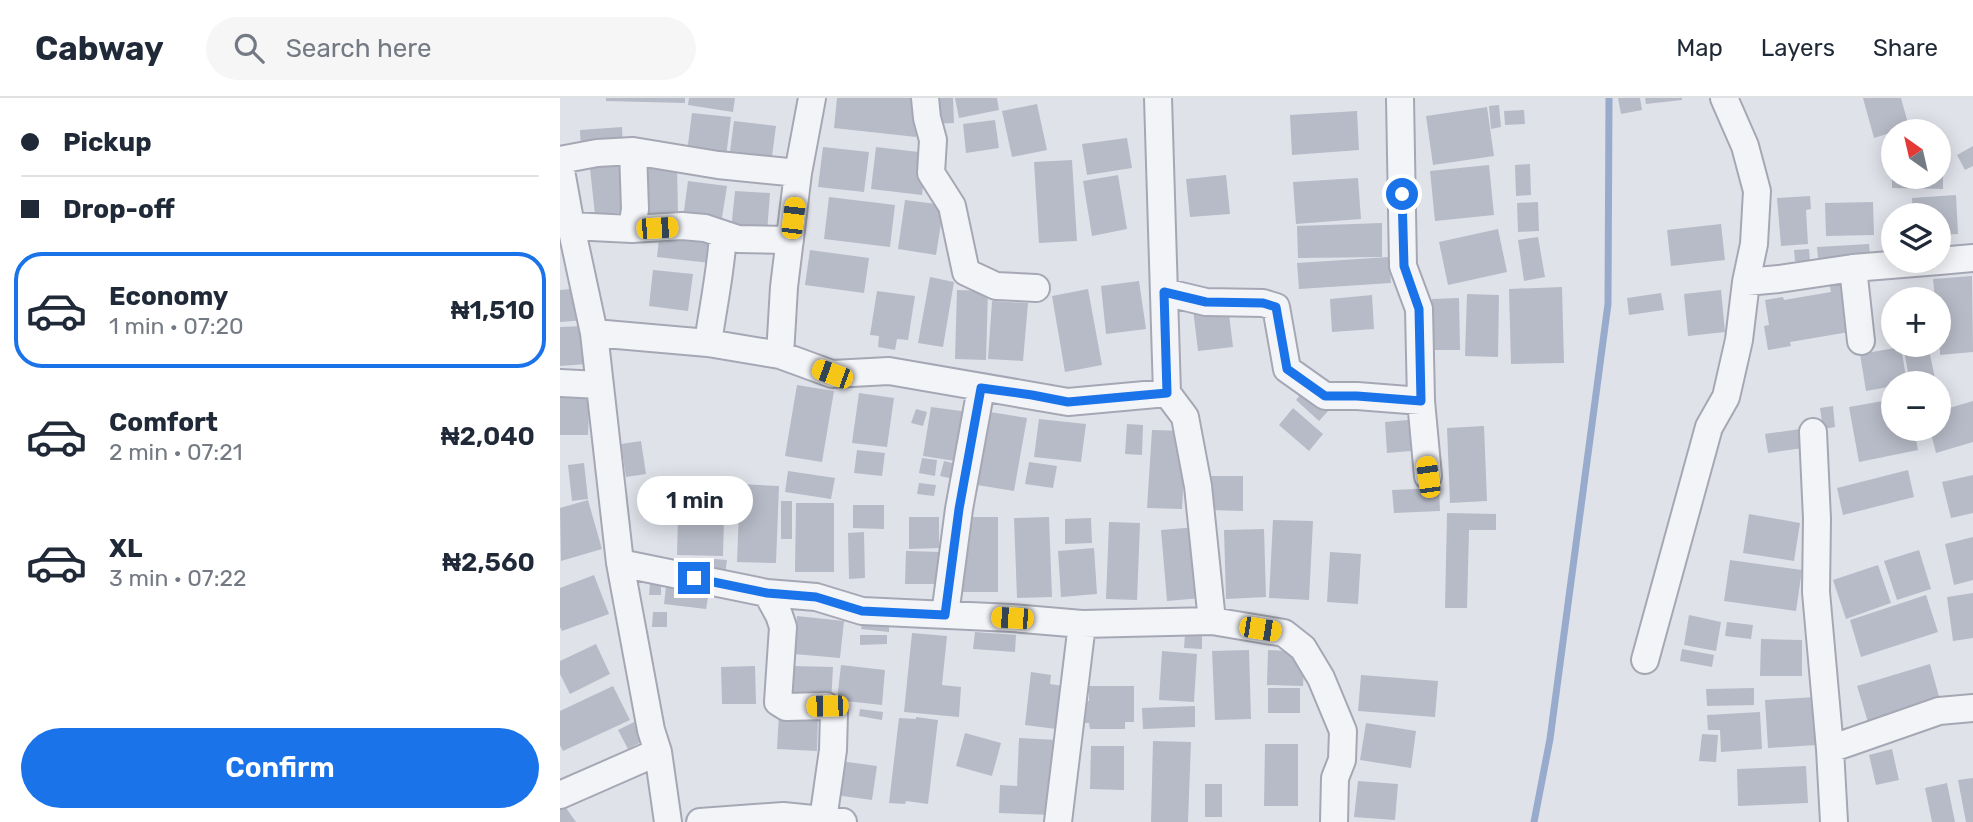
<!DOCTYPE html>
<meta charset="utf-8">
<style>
:root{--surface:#fff;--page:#f6f6f7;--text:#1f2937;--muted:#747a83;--line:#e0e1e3;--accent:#1a73e8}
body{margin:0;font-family:Rubik,sans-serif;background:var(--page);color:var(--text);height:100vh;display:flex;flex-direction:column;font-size:26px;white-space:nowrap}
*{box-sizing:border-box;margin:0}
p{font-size:23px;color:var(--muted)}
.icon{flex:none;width:38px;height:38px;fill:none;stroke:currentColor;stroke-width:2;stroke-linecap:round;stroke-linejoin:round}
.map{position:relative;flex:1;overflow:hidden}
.details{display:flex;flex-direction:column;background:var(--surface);width:560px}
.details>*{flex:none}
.hud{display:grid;align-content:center;height:154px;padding:0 21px;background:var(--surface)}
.needle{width:46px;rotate:326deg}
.tools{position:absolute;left:1321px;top:21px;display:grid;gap:14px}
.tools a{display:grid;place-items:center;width:70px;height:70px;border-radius:50%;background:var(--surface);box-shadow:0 4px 18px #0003;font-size:35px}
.end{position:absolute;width:32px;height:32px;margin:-16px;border:9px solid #1a73e8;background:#fff;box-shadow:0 0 0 4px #fff}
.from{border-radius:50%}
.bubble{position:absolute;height:49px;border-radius:24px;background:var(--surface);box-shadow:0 4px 18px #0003;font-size:23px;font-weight:600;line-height:49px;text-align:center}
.car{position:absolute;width:21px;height:42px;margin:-21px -10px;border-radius:9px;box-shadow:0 0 5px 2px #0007;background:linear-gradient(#f5c518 24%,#345 0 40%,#f5c518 0 76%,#345 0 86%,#f5c518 0)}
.hud b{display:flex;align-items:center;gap:24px;height:66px;font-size:26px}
.hud b+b{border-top:2px solid var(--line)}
.hud i{width:18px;height:18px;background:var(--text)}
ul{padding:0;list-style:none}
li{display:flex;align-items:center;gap:21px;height:116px;margin:0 14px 10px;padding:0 7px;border:4px solid transparent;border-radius:28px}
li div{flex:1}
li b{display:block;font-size:26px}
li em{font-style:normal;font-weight:600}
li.selected{border-color:var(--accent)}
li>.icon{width:63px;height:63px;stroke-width:1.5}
.button{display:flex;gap:14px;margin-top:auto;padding:14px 21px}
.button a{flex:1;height:80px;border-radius:42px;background:var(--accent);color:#fff;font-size:28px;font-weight:600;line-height:80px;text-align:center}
header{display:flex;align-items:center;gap:42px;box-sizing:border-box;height:98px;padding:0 35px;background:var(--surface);border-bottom:2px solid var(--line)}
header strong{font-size:33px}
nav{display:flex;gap:38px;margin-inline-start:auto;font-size:24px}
.search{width:490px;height:63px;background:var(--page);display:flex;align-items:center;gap:18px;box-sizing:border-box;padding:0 24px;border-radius:38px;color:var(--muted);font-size:26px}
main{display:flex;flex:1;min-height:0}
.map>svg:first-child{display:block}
</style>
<header>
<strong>Cabway</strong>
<div class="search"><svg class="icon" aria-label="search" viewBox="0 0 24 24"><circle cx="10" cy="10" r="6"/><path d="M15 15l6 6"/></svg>Search here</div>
<nav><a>Map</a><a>Layers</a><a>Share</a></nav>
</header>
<main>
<section class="details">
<div class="hud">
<b><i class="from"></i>Pickup</b>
<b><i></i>Drop-off</b>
</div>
<ul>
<li class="selected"><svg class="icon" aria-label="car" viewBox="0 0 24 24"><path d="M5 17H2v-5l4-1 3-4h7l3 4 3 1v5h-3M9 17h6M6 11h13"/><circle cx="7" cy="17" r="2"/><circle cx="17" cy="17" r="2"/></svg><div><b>Economy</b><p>1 min · 07:20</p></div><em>₦1,510</em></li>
<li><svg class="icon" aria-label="car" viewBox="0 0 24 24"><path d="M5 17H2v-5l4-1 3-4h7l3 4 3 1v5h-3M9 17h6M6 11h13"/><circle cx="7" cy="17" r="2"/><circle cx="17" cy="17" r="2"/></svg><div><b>Comfort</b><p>2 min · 07:21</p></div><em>₦2,040</em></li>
<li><svg class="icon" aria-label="car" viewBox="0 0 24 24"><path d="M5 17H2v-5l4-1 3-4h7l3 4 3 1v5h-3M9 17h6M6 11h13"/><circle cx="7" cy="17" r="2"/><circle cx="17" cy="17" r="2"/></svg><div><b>XL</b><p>3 min · 07:22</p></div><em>₦2,560</em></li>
</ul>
<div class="button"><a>Confirm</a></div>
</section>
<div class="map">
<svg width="1413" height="724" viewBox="0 0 1413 724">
<rect width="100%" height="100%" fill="#e0e2ea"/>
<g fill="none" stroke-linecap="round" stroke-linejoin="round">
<!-- stream -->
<path stroke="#98abcc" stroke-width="7" d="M974 724 990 641 1048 206 1049 0"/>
</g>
<!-- building -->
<path fill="#b7bbc7" d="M46 0H125V5L46 3Z
M129 0H175L173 14 128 7Z
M277 0H361L356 39 274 30Z
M370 0H393L394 25 372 26Z
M395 0H437L439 12 399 20Z
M1058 0H1080L1082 12 1061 16Z
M1085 0H1122V2L1086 6Z
M1303 0H1341L1349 29 1314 40Z
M477 6 487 52 452 59 442 13Z
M939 7 941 29 931 31 929 8Z
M927 9 934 58 873 67 866 18Z
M964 12 965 26 945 27 944 13Z
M797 13 799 52 732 57 730 17Z
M132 15 171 19 166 59 127 54Z
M435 22 439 50 406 55 403 26Z
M174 23 216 28 211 66 169 61Z
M62 29 63 50 21 54 20 32Z
M567 40 572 70 527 77 522 46Z
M1413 48V68L1405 72 1397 57Z
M263 49 309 54 304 94 258 89Z
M316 49 367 55 362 97 311 91Z
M1379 53H1383V91L1332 90V79H1379Z
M64 58 70 114 35 117 29 61Z
M512 62 517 143 479 145 474 64Z
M970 66 971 97 956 98 955 67Z
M117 67 118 116 82 117 80 68Z
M929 67 934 117 875 123 870 73Z
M558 77 567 131 532 138 523 83Z
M666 77 670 116 630 119 626 81Z
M798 80 801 121 736 126 733 84Z
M128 83 167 88 161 126 123 120Z
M175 93 210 95 207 135 171 132Z
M1396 97 1398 136 1379 137V117H1353L1352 100Z
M1250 98 1251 111 1246 112 1248 146 1221 148 1217 100Z
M269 99 335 107 330 149 264 141Z
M345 102 384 107 376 157 338 151Z
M978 104 979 133 958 134 957 105Z
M1313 104 1314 137 1266 138 1265 105Z
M822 125V159L738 160 737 128Z
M1161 126 1165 162 1111 168 1107 132Z
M938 131 947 174 888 187 879 144Z
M100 132 154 138 150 165 97 159Z
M978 139 985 179 964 183 958 142Z
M1309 146 1310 157 1258 160 1257 149Z
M1249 151 1250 163H1235L1234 152Z
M250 152 309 160 304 195 245 187Z
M829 159 831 185 739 191 737 165Z
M93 172 133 176 128 213 89 208Z
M1412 178 1413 254 1380 257 1379 201H1375L1373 181Z
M370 179 394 184 383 249 358 245Z
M1286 182 1295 233 1230 244 1231 248 1208 252 1204 228 1209 227 1205 202 1223 199 1224 202 1271 194 1269 185Z
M579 183 586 231 546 236 541 188Z
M1002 189 1004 265 951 266 949 191Z
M23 190 25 222 0 224V192Z
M528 191 542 267 505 274 492 198Z
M397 192 428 193 426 262 395 261Z
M1161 192 1165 234 1128 238 1124 196Z
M317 193 355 198 348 242 337 241 335 252 318 249 319 238 310 237Z
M1101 195 1104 212 1069 217 1067 200Z
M907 196 939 197 938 259 905 258Z
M812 197 814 231 772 234 770 201Z
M899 200 900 252H873L872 201Z
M432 203 468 205 463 263 428 261Z
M668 208 673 249 638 253 633 211Z
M25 228 27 266 0 268V229Z
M1343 247H1368L1376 285H1350Z
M1341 249 1347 285H1334V288L1306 293 1300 256Z
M237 287 274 293 262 364 225 358Z
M746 290 769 312 759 323 736 302Z
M0 293 30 294 28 337H0Z
M299 295 334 300 327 349 292 345Z
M1334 301V331H1354L1358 352 1299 364 1289 309Z
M1413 303V344L1376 355 1370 331H1379V313Z
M1273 308 1275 329 1263 331 1260 310Z
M371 309 409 314 401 364 363 358Z
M733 310 763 336 749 353 719 327Z
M356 311 367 314 363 328 351 325Z
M430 314 467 320 454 393 417 387Z
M479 321 526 326 521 364 474 359Z
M848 322 851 353 827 355 825 324Z
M567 326 583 327 582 357 565 356Z
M924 328 927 403 890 405 887 330Z
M1240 331 1243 350 1208 355 1205 336Z
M592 332 627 333 622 411 587 410Z
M81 343 86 376 66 379 61 346Z
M297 352 325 355 322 378 294 375Z
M362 360 377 362 375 378 359 375Z
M384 363 401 367 398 382 380 378Z
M469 364 497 368 493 390 465 386Z
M24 365 28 401 12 403 8 367Z
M1348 372 1354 399 1283 417 1277 390Z
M228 373 275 380 271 401 225 394Z
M1413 377V415L1391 420 1382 384Z
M651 378H683V413L650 412Z
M359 385 376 387 374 398 357 396Z
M180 386 219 388 216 465 177 464Z
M879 390 880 413 834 415 832 392Z
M28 402 42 451 1 463 0 410Z
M221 403H232V441H221Z
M236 405H274V474H235Z
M293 407H324V431L293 430Z
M887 415 936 416V432H909L907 510H885Z
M1189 416 1240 425 1234 463 1183 455Z
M118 419 164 420 163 458 117 457Z
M349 419H379V450L349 451Z
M400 419H438V494H401Z
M489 419 492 499 457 500 454 420Z
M531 420 532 445 505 446V421Z
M713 422 753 423 749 502 709 500Z
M549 424 580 425 577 502 546 501Z
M637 429 642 500 607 503 601 432Z
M704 431 706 499 666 501 664 432Z
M304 434 305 480 289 481 288 435Z
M1413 439V482L1394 487 1385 446Z
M534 450 537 496 501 499 498 453Z
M1359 452 1371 491 1337 502 1324 463Z
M346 453 382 454 381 486H345Z
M770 454 801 456 798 506 767 504Z
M154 461 167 462 165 477 153 475Z
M1170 462 1242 472 1236 513 1164 503Z
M1318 467 1331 505 1286 521 1273 482Z
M34 477 49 516 2 533 0 529V490Z
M90 486H101V497H89Z
M106 489 149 494 146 511 104 506Z
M1413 495V540L1393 543 1387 499Z
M1366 497 1378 534 1301 559 1290 522Z
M93 514H107V529H92Z
M1129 517 1161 524 1156 553 1124 547Z
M237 518 284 523 280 560 234 556Z
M1167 524 1193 527 1191 541 1165 538Z
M302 525 329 528V534L301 531Z
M415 534 456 537 455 554 413 551Z
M352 535 387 538 382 587 401 589 399 619 344 614Z
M625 536 642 537V551L624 550Z
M300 537H327V546L300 547Z
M1201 541 1242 542V578H1200Z
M36 546 50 576 10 596 0 576V563Z
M1122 551 1154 557 1152 569 1120 563Z
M689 552 691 621 655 622 652 553Z
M708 552 745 554 743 588 707 587Z
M602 553 637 556 634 604 599 602Z
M1370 566 1380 602 1308 624 1297 588Z
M281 567 325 572 322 607 277 602Z
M195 568 196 606H162L161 569Z
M233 568 273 569 271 606 231 605Z
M471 574 491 577 490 586 510 589 504 632 465 627Z
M801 577 878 583 875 619 798 613Z
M53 588 70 622 3 653 0 647V613Z
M529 588H574V624H565V631H530L529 625H519V603H529Z
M708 590H740V615H708Z
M1194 590V607L1147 608 1146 591Z
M1255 599 1257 647 1208 650 1205 602Z
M635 608V629L583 631 582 610Z
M300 611 323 614 322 622 299 618Z
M1200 614 1202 651 1161 654 1160 632H1148L1147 617Z
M219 616 258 617 257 653 217 651Z
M356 619 378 622 368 706 346 703 345 706 329 705 339 620 356 621Z
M76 623 85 642 68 651 58 632Z
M806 625 856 633 851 670 800 662Z
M405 635 441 645 432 678 396 668Z
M1142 636 1158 637 1156 664 1139 663Z
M459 640 497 642 493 717 439 715 440 687 457 688Z
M593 643 631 644 628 724H591Z
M705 646H738V708H704Z
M531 648H564V692L530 691Z
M1332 651 1339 682 1316 687 1309 657Z
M280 663 317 668 312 702 275 697Z
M1246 668 1248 705 1178 708 1177 671Z
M1413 680V724H1406L1398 682Z
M798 683 838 686 835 722 794 719Z
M1387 685 1395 724H1372L1365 690Z
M645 686H662V719H645Z
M4 707 16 724H0V710Z"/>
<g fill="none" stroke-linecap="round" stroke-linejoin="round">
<defs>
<path id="minor" d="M365 0 367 20 373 42 371 75 392 108 406 174 436 188 476 190
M598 0 607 295 625 319 638 388 652 523
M840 0 843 168 859 211 861 303 868 378
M0 62 37 55 73 53 158 67 238 75
M0 67 11 128 34 235 60 465 91 632 98 654 108 724
M11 128 72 131 122 128 145 130 178 141 230 142
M72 131 75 111 73 53
M1379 163 1413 160
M1293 170 1301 243
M1186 184 1219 181 1293 170 1379 163
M604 194 646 204 703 205 716 209 727 271 765 298H797L861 303
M34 235 148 245 220 257 272 276 329 273 508 304 607 295
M148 245C153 209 161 173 163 136
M220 257 224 189 238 75 252 0
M0 285 40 287
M1253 334 1257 421 1256 494 1270 651 1274 724
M60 465 207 495 256 499 302 513 452 520 522 526 652 523 724 535 743 550 761 580 783 633 782 662 775 680 774 724
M207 495 219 517 223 529 218 604 226 609 266 608 274 615 273 652 263 722
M385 517 399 411 421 290
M1085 562 1149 329 1166 299 1179 242 1186 184 1194 146 1197 93 1185 48 1164 0
M1270 651 1379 613 1413 610
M0 697 98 654
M140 724 223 718 283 724
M498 724 522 526"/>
</defs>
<!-- minor casing -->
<use href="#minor" stroke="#a5a8b4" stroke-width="30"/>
<!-- minor -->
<use href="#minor" stroke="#f3f4f8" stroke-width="26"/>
</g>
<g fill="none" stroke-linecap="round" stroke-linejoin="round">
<!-- route -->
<path stroke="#1a73e8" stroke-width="9" d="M134 480 207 495 256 499 302 513 385 517 399 411 421 290 472 297 508 304 607 295 604 194 646 204 703 205 716 209 727 271 765 298H797L861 303 859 211 844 168 842 96"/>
</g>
</svg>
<div class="tools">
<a><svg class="needle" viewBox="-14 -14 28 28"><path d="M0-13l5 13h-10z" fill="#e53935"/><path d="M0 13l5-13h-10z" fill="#747a83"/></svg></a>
<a><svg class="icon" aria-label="layers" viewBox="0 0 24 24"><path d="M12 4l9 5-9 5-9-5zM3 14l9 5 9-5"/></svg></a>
<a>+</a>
<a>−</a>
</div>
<i class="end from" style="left:842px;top:96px"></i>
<i class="end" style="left:134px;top:480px"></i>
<div class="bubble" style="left:77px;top:378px;width:116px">1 min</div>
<i class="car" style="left:233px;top:120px;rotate:7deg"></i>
<i class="car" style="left:97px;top:130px;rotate:87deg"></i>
<i class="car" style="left:272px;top:276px;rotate:290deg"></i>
<i class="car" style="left:868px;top:379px;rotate:352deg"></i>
<i class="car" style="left:452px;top:520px;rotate:273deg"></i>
<i class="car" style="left:700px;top:531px;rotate:99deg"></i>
<i class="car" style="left:267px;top:608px;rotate:269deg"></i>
</div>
</main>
